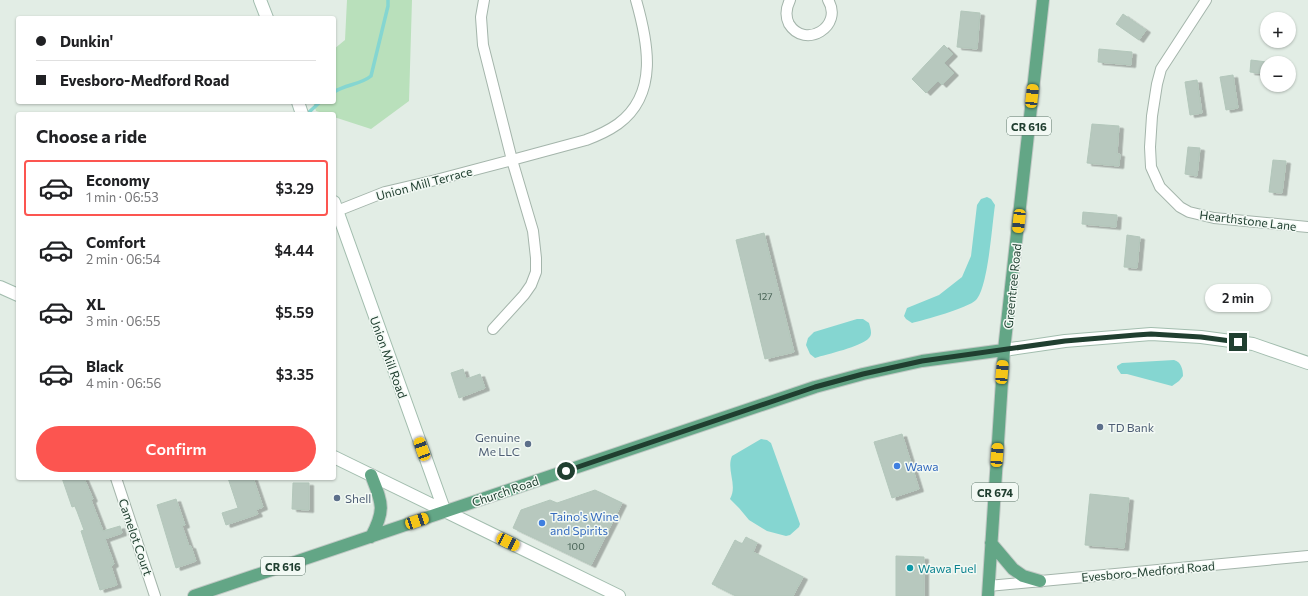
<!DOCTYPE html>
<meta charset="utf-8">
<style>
:root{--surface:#fff;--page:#f2f2f2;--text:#202124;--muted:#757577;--line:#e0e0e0;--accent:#fc5550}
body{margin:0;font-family:Commissioner,sans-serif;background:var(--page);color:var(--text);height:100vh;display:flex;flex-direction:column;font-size:15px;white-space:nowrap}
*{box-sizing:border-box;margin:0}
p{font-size:13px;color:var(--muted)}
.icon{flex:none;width:22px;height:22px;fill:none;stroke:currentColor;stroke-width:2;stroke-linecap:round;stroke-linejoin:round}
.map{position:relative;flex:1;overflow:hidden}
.details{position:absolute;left:16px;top:112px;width:320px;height:368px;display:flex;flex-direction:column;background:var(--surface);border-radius:4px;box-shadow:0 1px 3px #0004}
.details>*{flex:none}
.banner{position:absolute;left:16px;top:16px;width:320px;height:88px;border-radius:4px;box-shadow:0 1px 3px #0004;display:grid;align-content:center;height:88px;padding:0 20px;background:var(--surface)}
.buttons{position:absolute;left:1260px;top:12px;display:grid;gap:8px}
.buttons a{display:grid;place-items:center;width:36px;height:36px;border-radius:50%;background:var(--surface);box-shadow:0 1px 3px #0004;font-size:20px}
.end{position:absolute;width:18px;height:18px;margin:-9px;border:5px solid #203f30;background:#fff;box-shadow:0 0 0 2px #fff}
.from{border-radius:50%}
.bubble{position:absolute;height:28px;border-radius:14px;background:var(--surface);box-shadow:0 1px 3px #0004;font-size:13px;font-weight:600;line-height:28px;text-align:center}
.car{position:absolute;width:12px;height:24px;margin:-12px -6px;border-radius:5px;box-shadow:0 0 3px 1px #0007;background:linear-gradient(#f5c518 24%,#345 0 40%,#f5c518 0 76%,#345 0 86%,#f5c518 0)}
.banner b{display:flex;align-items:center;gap:14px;height:38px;font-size:15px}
.banner b+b{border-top:1px solid var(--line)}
.banner i{width:10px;height:10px;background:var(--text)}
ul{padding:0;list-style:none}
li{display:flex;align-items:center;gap:12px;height:56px;margin:0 8px 6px;padding:0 12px;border:2px solid transparent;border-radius:4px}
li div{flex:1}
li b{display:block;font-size:15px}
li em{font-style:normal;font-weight:600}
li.active{border-color:var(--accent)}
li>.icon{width:36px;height:36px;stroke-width:1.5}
h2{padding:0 20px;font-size:18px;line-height:48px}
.button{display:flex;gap:8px;margin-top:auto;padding:8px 20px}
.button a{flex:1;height:46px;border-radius:24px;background:var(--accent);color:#fff;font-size:16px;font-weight:600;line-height:46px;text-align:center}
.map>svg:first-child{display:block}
</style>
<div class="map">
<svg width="1308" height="596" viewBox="0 0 1308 596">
<defs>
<filter id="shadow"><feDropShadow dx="4.5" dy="2.5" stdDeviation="0" flood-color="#0004"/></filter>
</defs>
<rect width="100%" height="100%" fill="#e2ede5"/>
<!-- green -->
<path fill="#b9e0bb" d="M347 0H412L409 101 371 129 334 117V114H326L316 111 313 102H334V49L345 40Z"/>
<!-- water -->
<path fill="#85d6d1" d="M987 197 991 199 995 205C992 225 988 288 976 300 968 308 924 320 912 323L906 319 904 316 907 308 939 295 962 277 971 256 977 205 981 199Z
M857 319H863L869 323C870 327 873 334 869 338 861 347 827 354 815 358L810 354 806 345 808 338 814 332Z
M1174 360C1181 362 1183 369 1183 376L1179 381 1172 386 1127 374H1121L1117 368V366L1122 363Z
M761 439 767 440 771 443 800 524 799 527 790 535 786 536 767 531 749 520 739 508 730 499C738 485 726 470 732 456Z"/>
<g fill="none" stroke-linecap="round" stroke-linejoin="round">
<!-- stream -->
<path stroke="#85d6d1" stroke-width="3.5" d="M334 92C346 84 360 85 371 76L388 6V0
M307 114 320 102"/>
</g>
<!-- building -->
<path fill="#b7c8be" stroke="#b3c7bb" filter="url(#shadow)" d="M961 11 980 13 977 49 957 47Z
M1123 14 1146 30 1139 40 1116 24Z
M944 45 953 54 944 63 954 73 942 85 938 81 926 93 912 79Z
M1099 49 1132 52 1131 65 1098 62Z
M1251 60 1267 62V74L1250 72Z
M1233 75 1238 108 1226 110 1220 77Z
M1197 80 1202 113 1190 115 1185 82Z
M1092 124 1119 126 1117 154H1120L1119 166 1087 163Z
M1188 147 1200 148 1197 176 1185 174Z
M1273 160 1286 161 1282 193 1269 192Z
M1083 212 1117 215 1116 227 1082 224Z
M764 233 794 352 765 359 736 240Z
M1127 235 1140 237 1137 268 1124 267Z
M463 369 466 379 480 374 485 388 459 398 451 373Z
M902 434 919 489 892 498 874 442Z
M62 478H84L93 499 91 500 103 531 120 526 122 533 105 539 114 564 111 566 117 585 100 590 81 531 84 530 75 506 72 507Z
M228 478H253L263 507 256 510 258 514 226 525 222 513 238 508Z
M293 483H309V510L292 509Z
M595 490 622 503 591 565 513 528 521 510 550 500 557 503Z
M1090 494 1129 498 1124 548 1085 545Z
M176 499 185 525 182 526 189 546H191L196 561 176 568 157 505Z
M746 537 757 543 753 552 803 577 793 596H736L712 584 735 540 742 544Z
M896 556 924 557V596H896Z"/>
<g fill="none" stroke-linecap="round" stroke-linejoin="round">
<defs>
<path id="street" d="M484 0 481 17 483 45 512 160 586 140C597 136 608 131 618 124 659 94 648 42 636 0
M790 0C786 8 785 16 789 24 805 50 844 26 828 0
M1206 0 1161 69 1157 84 1152 116 1150 147 1151 167 1160 187 1180 207 1189 212 1214 218 1308 227
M337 211 385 192 436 180 512 160 533 231 536 258V272L531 285 524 295 493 329
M116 478 155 596
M988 586 1308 556"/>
<path id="secondary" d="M260 0 267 18
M298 102 302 114
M334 202 445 512
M0 287 18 295
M1004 350 1065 341 1151 334 1201 337 1253 344 1308 363
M334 457 619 596"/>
<path id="primary" d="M371 475C382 503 386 509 371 537
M991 543 1013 569 1023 576 1040 581
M194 596 815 387 863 374 922 361 1004 350
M988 596 1004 350 1043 0"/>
</defs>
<!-- street casing -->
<use href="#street" stroke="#a4b5ab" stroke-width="12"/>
<!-- secondary casing -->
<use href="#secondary" stroke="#a2bdae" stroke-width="14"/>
<!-- primary casing -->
<use href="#primary" stroke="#c1c9c5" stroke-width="14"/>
<!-- street -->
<use href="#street" stroke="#fff" stroke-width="10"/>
<!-- secondary -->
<use href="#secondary" stroke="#fff" stroke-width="12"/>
<!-- primary -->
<use href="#primary" stroke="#63a686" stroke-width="12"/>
</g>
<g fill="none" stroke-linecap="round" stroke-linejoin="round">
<!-- route -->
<path stroke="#203f30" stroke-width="5" d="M566 471 815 387 863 374 922 361 1065 341 1136 335 1151 334 1201 337 1238 342"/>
</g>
<!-- markers -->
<g fill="#5c6f8a" stroke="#f2f9f4" stroke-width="1.5">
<circle cx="1100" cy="427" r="4"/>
<circle cx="528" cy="444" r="4"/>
<circle cx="337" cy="498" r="4"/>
</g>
<g fill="#3f7fe0" stroke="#f2f9f4" stroke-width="1.5">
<circle cx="897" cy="466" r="4"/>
<circle cx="542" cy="523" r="4"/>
</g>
<circle fill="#0f9aa8" stroke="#f2f9f4" stroke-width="1.5" cx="910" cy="568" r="4"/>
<g text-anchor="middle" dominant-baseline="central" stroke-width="3" stroke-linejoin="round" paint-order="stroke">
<!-- number labels -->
<g font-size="10" fill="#466154">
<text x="765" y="296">127</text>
<text x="576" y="546">100</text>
</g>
<!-- shield labels -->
<g fill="#f2f9f4" stroke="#5f776b" stroke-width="1">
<rect x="1007" y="117" width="44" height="18" rx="3"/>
<rect x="972" y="483" width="46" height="18" rx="3"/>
<rect x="261" y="557" width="44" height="18" rx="3"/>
</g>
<g font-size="11" font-weight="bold" fill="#203f30">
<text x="1029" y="126">CR 616</text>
<text x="995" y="492">CR 674</text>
<text x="283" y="566">CR 616</text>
</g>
<!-- street labels -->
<g font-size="12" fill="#203f30" stroke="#f2f9f4">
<text transform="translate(424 183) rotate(-15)">Union Mill Terrace</text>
<text transform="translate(1248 220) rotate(7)">Hearthstone Lane</text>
<text transform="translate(1012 286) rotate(-84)">Greentree Road</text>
<text transform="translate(389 357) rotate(70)">Union Mill Road</text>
<text transform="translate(505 491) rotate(-19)">Church Road</text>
<text transform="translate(136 537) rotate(71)">Camelot Court</text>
<text transform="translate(1148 571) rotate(-5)">Evesboro-Medford Road</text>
</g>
<!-- service labels -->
<g font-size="12" fill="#4e5e75" stroke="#f2f9f4" text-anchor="start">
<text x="1108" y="427">TD Bank</text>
<text x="520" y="437" text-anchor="end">Genuine<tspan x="520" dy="14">Me LLC</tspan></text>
<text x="345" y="498">Shell</text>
</g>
<!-- shop labels -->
<g font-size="12" fill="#366cbe" stroke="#f2f9f4" text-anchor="start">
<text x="905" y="466">Wawa</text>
<text x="550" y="516">Taino's Wine<tspan x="550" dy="14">and Spirits</tspan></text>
</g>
<!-- culture labels -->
<g font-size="12" fill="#0d838f" stroke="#f2f9f4" text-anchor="start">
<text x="918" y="568">Wawa Fuel</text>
</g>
</g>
</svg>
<div class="buttons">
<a>+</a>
<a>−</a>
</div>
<i class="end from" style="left:566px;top:471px"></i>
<i class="end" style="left:1238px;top:342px"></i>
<div class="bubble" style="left:1205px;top:284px;width:66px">2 min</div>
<i class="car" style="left:1032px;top:96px;rotate:6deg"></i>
<i class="car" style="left:1019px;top:221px;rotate:186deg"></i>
<i class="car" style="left:1002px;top:372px;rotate:5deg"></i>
<i class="car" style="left:422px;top:449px;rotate:340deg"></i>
<i class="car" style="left:997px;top:455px;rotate:4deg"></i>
<i class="car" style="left:417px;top:521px;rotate:71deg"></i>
<i class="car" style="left:508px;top:542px;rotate:116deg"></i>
<div class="banner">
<b><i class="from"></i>Dunkin'</b>
<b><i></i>Evesboro-Medford Road</b>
</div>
<section class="details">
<h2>Choose a ride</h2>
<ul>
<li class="active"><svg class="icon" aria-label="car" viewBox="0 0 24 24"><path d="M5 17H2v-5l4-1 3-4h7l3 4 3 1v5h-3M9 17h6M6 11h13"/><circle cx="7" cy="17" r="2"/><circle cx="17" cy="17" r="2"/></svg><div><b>Economy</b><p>1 min · 06:53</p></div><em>$3.29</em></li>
<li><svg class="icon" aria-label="car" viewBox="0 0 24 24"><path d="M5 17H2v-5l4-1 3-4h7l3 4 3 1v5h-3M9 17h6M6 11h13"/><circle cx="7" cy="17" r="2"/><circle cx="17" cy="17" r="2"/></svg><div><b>Comfort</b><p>2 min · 06:54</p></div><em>$4.44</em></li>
<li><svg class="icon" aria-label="car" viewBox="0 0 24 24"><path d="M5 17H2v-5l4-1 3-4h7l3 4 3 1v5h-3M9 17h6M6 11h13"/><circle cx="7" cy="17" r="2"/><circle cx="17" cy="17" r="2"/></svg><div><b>XL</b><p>3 min · 06:55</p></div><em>$5.59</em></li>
<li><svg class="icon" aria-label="car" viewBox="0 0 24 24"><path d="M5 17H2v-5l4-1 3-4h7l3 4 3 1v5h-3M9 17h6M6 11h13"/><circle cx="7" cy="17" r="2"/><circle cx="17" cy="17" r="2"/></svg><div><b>Black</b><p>4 min · 06:56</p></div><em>$3.35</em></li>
</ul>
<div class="button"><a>Confirm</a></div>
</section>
</div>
